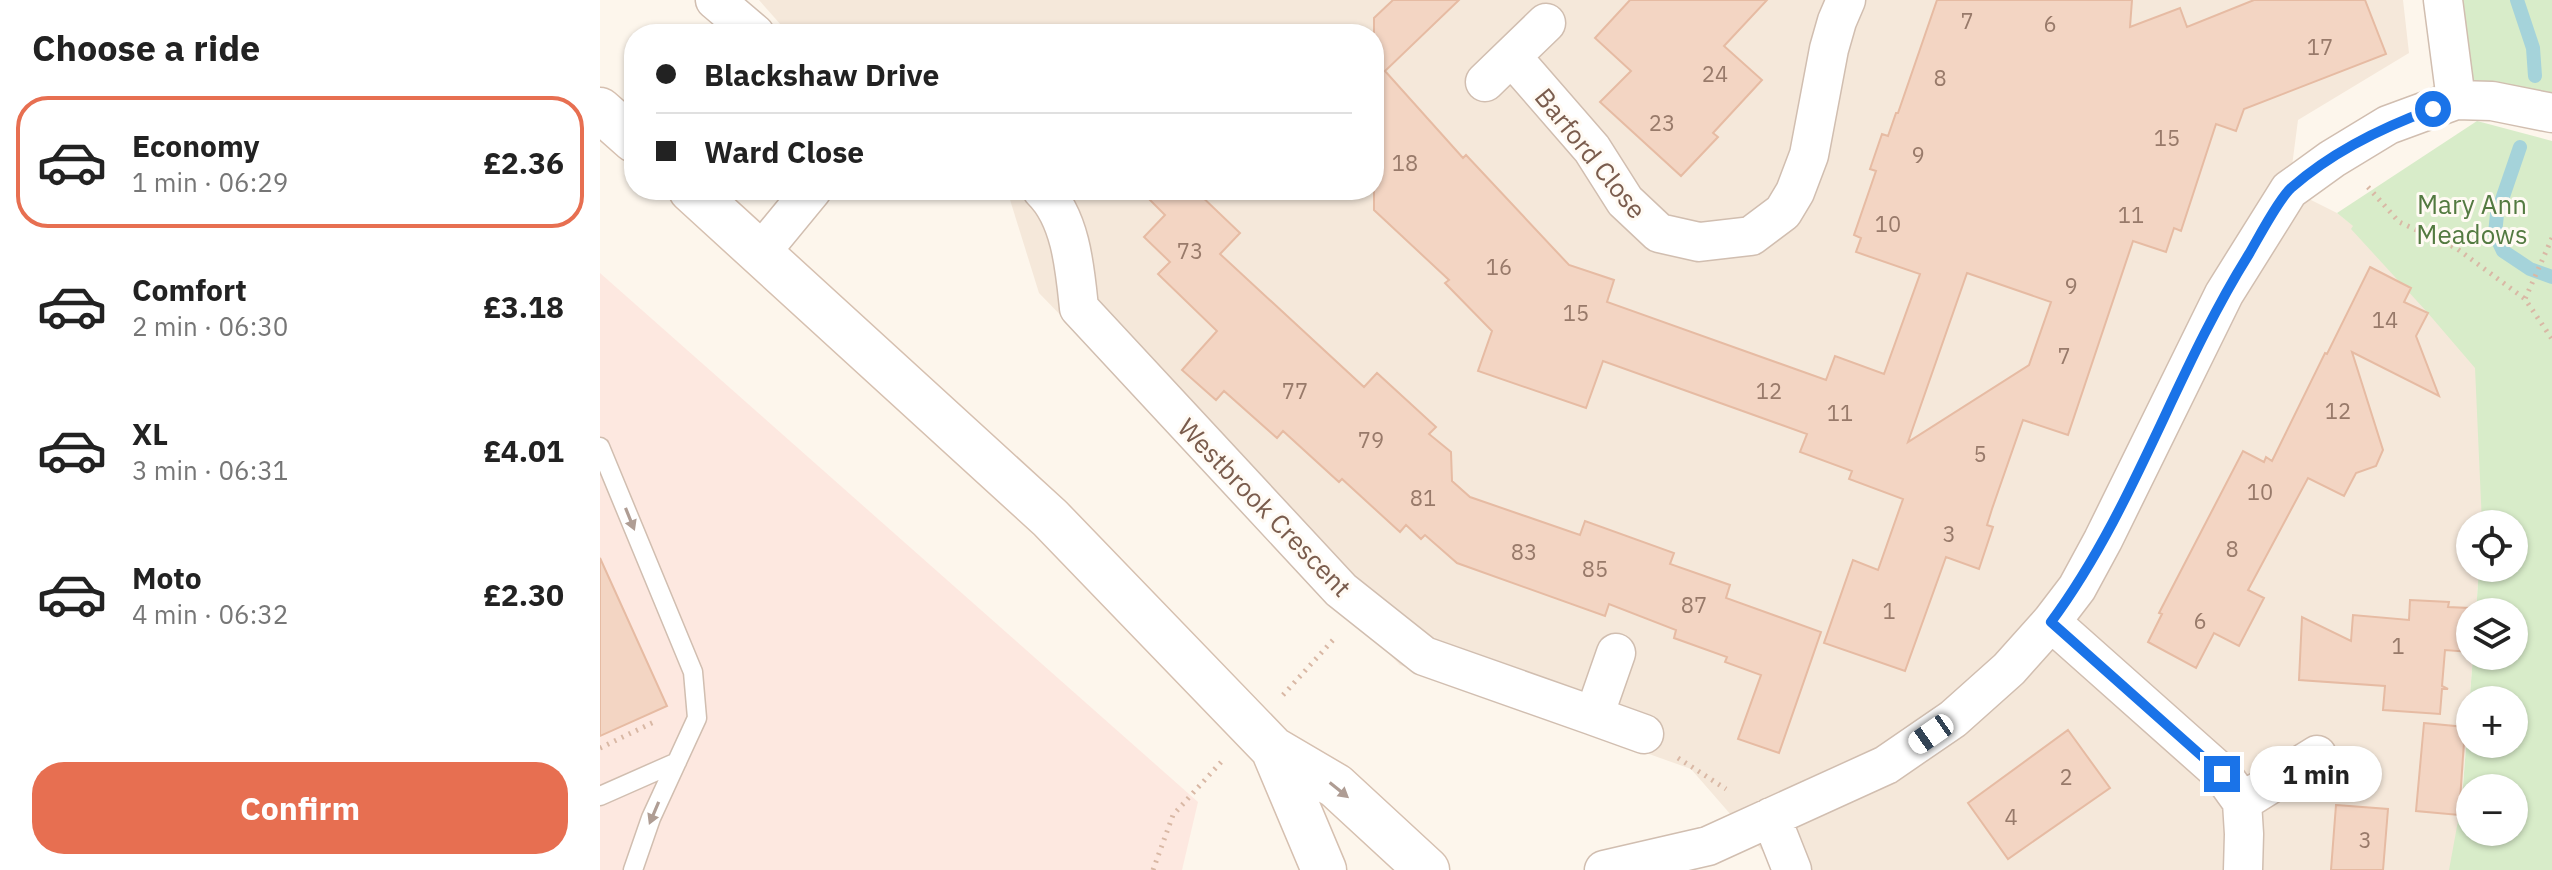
<!DOCTYPE html>
<meta charset="utf-8">
<style>
:root{--surface:#fff;--page:#f2f2f2;--text:#222;--muted:#767676;--line:#e0e0e0;--accent:#e76f51}
body{margin:0;font-family:"IBM Plex Sans",sans-serif;background:var(--page);color:var(--text);height:100vh;display:flex;flex-direction:column;font-size:30px;white-space:nowrap}
*{box-sizing:border-box;margin:0}
p{font-size:26px;color:var(--muted)}
.icon{flex:none;width:44px;height:44px;fill:none;stroke:currentColor;stroke-width:2;stroke-linecap:round;stroke-linejoin:round}
.map{position:relative;flex:1;overflow:hidden}
.side{display:flex;flex-direction:column;background:var(--surface);width:600px}
.side>*{flex:none}
.guide{position:absolute;left:24px;top:24px;width:760px;height:176px;border-radius:32px;box-shadow:0 2px 6px #0004;display:grid;align-content:center;height:176px;padding:0 32px;background:var(--surface)}
.fabs{position:absolute;left:1856px;top:510px;display:grid;gap:16px}
.fabs a{display:grid;place-items:center;width:72px;height:72px;border-radius:50%;background:var(--surface);box-shadow:0 2px 6px #0004;font-size:40px}
.end{position:absolute;width:36px;height:36px;margin:-18px;border:10px solid #1a73e8;background:#fff;box-shadow:0 0 0 4px #fff}
.from{border-radius:50%}
.bubble{position:absolute;height:56px;border-radius:28px;background:var(--surface);box-shadow:0 2px 6px #0004;font-size:26px;font-weight:800;line-height:56px;text-align:center}
.car{position:absolute;width:24px;height:48px;margin:-24px -12px;border-radius:10px;box-shadow:0 0 6px 2px #0007;background:linear-gradient(#fff 24%,#345 0 40%,#fff 0 76%,#345 0 86%,#fff 0)}
.guide b{display:flex;align-items:center;gap:28px;height:76px;font-size:30px}
.guide b+b{border-top:2px solid var(--line)}
.guide i{width:20px;height:20px;background:var(--text)}
ul{padding:0;list-style:none}
li{display:flex;align-items:center;gap:24px;height:132px;margin:0 16px 12px;padding:0 16px;border:4px solid transparent;border-radius:32px}
li div{flex:1}
li b{display:block;font-size:30px}
li em{font-style:normal;font-weight:800}
li.on{border-color:var(--accent)}
li>.icon{width:72px;height:72px;stroke-width:1.5}
h2{padding:0 32px;font-size:36px;line-height:96px}
.button{display:flex;gap:16px;margin-top:auto;padding:16px 32px}
.button a{flex:1;height:92px;border-radius:32px;background:var(--accent);color:#fff;font-size:32px;font-weight:800;line-height:92px;text-align:center}
main{display:flex;flex:1;min-height:0}
.map>svg:first-child{display:block}
</style>
<main>
<section class="side">
<h2>Choose a ride</h2>
<ul>
<li class="on"><svg class="icon" aria-label="car" viewBox="0 0 24 24"><path d="M5 17H2v-5l4-1 3-4h7l3 4 3 1v5h-3M9 17h6M6 11h13"/><circle cx="7" cy="17" r="2"/><circle cx="17" cy="17" r="2"/></svg><div><b>Economy</b><p>1 min · 06:29</p></div><em>£2.36</em></li>
<li><svg class="icon" aria-label="car" viewBox="0 0 24 24"><path d="M5 17H2v-5l4-1 3-4h7l3 4 3 1v5h-3M9 17h6M6 11h13"/><circle cx="7" cy="17" r="2"/><circle cx="17" cy="17" r="2"/></svg><div><b>Comfort</b><p>2 min · 06:30</p></div><em>£3.18</em></li>
<li><svg class="icon" aria-label="car" viewBox="0 0 24 24"><path d="M5 17H2v-5l4-1 3-4h7l3 4 3 1v5h-3M9 17h6M6 11h13"/><circle cx="7" cy="17" r="2"/><circle cx="17" cy="17" r="2"/></svg><div><b>XL</b><p>3 min · 06:31</p></div><em>£4.01</em></li>
<li><svg class="icon" aria-label="car" viewBox="0 0 24 24"><path d="M5 17H2v-5l4-1 3-4h7l3 4 3 1v5h-3M9 17h6M6 11h13"/><circle cx="7" cy="17" r="2"/><circle cx="17" cy="17" r="2"/></svg><div><b>Moto</b><p>4 min · 06:32</p></div><em>£2.30</em></li>
</ul>
<div class="button"><a>Confirm</a></div>
</section>
<div class="map">
<svg width="1952" height="870" viewBox="0 0 1952 870">
<rect width="100%" height="100%" fill="#fdf6ec"/>
<!-- residential -->
<path fill="#f5e8da" d="M159 0H1803L1809 53 1698 120 1689 189 1737 213 1896 338 1883 524H1870V568H1879L1876 612H1870V656H1873L1856 870H1179L1091 769 800 665 439 293 407 190H774V34H189Z"/>
<!-- commercial -->
<path fill="#fde8e0" d="M0 273 598 802 582 870H0Z"/>
<!-- green -->
<path fill="#d8ecc9" fill-rule="evenodd" d="M1833 0H1952V116L1856 100Z
M1877 121 1952 141V870H1849L1862 799 1873 656H1914V612H1876L1879 568H1914V524H1882L1875 368 1827 312 1751 229 1753 226 1737 213ZM1870 700H1914V744H1870ZM1870 788H1914V832H1870Z"/>
<g fill="none" stroke-linecap="round" stroke-linejoin="round">
<!-- stream -->
<path stroke="#a5d3da" stroke-width="14" d="M1917 0 1933 48 1935 76
M1920 147 1897 214 1895 234 1903 251 1930 269 1952 277"/>
</g>
<!-- building -->
<path fill="#f3d5c3" stroke="#e6bba3" stroke-width="2" fill-rule="evenodd" d="M793 0H859L785 71 863 158 866 155 969 265 1014 280 1007 302 1226 380 1235 356 1284 374 1320 274 1256 252 1261 238 1254 235 1276 171 1270 169 1282 134 1288 136 1296 113H1298L1337 0H1532L1530 27 1580 8 1587 27 1654 0H1765L1786 54 1644 109 1636 131 1616 124 1581 231 1574 228 1566 252 1533 241 1468 435 1423 420 1392 509 1387 525 1393 527 1379 569 1346 557 1305 671 1224 643 1253 560 1278 570 1303 499 1249 479 1252 471 1200 452 1207 434 1003 361 986 408 878 371 892 331 845 283 849 280 774 210V18ZM1367 273 1451 302 1429 365 1308 442Z
M1030 0H1167L1124 46 1162 80 1113 133 1118 137 1081 176 1000 102 1031 71 995 38Z
M540 190H595L640 233 620 254 764 387 777 373 836 427 829 434 851 452 852 481 870 497 980 535 985 521 1074 553 1070 564 1130 585 1126 598 1221 632 1179 753 1138 739 1161 675 1125 662 1127 657 1074 638 1076 630 1009 604 1005 616 857 563 825 535 821 539 806 525 800 532 742 479 739 482 683 431 677 438 624 391 616 400 582 370 617 331 558 274 570 262 544 237 565 215Z
M1770 267 1811 288 1804 302 1828 313 1816 336 1839 396 1752 352 1783 450 1776 466 1756 473 1744 496 1708 478 1648 590 1664 598 1639 646 1614 633 1596 668 1548 642 1562 614 1559 613 1643 451 1664 462 1666 457 1672 461 1725 353 1727 354Z
M0 558 67 706 0 736Z
M1810 600 1849 602 1848 607 1870 608V652L1845 650 1842 686 1848 689H1842L1840 714 1783 710 1785 686 1699 680 1702 617 1751 641 1753 615 1809 620Z
M1824 723 1865 727 1859 815 1816 811Z
M1468 730 1510 788 1408 859 1368 803Z
M1736 805 1788 809 1783 870H1731Z"/>
<g fill="none" stroke-linecap="round" stroke-linejoin="round">
<defs>
<path id="lane" d="M0 447 93 672 97 718 51 818 33 870
M0 796 77 762"/>
<path id="street" d="M115 0 155 34
M1843 0 1856 100
M912 57 992 149 1025 201 1059 233 1099 242 1151 236 1183 212 1195 192 1209 155 1229 49 1237 21 1246 0
M885 82 946 23
M442 190C471 218 475 269 479 308L741 590 824 656 994 716
M161 252 212 190
M1451 622 1622 774 1642 802 1644 834 1643 870
M1016 653 994 716 1044 734
M1642 802 1717 755
M1171 817 1192 870
M1004 870 1108 846 1286 765 1353 719 1409 669 1451 622 1477 588 1503 540 1624 294 1689 190 1732 159 1788 125 1856 100 1892 101 1952 113"/>
<path id="secondary" d="M0 110 34 140
M91 190 450 518 673 749 736 786 827 870
M673 749 724 870"/>
</defs>
<!-- lane casing -->
<use href="#lane" stroke="#d1beb0" stroke-width="21"/>
<!-- street casing -->
<use href="#street" stroke="#d1beb0" stroke-width="41"/>
<!-- secondary casing -->
<use href="#secondary" stroke="#d6c0b0" stroke-width="47"/>
<!-- path -->
<path stroke="#d9b8a5" stroke-width="5" stroke-dasharray="2 6" stroke-linecap="butt" d="M1768 187 1799 222 1856 248 1925 299
M1952 238 1925 299 1952 339
M683 695 733 640
M0 748 56 721
M1078 758 1126 789
M553 870 573 815 622 761"/>
<!-- lane -->
<use href="#lane" stroke="#fff" stroke-width="18"/>
<!-- street -->
<use href="#street" stroke="#fff" stroke-width="38"/>
<!-- secondary -->
<use href="#secondary" stroke="#fff" stroke-width="44"/>
</g>
<!-- one-way arrows -->
<defs><path id="oneway-solid" d="M-6-.8H1V-3.2L6.5 0L1 3.2V.8H-6Z" transform="scale(2)"/></defs>
<g fill="#af9d94">
<use href="#oneway-solid" transform="translate(30 519) rotate(68)"/>
<use href="#oneway-solid" transform="translate(739 790) rotate(39)"/>
<use href="#oneway-solid" transform="translate(54 813) rotate(113)"/>
</g>
<g fill="none" stroke-linecap="round" stroke-linejoin="round">
<!-- route -->
<path stroke="#1a73e8" stroke-width="10" d="M1622 774 1451 622C1534 510 1575 372 1649 254 1659 237 1678 200 1691 188 1732 152 1783 127 1833 109"/>
</g>
<g text-anchor="middle" dominant-baseline="central" stroke-width="6" stroke-linejoin="round" paint-order="stroke">
<!-- number labels -->
<g font-size="22" fill="#987a6a">
<text x="1367" y="20">7</text>
<text x="1450" y="23">6</text>
<text x="1720" y="46">17</text>
<text x="1115" y="73">24</text>
<text x="1340" y="77">8</text>
<text x="1062" y="122">23</text>
<text x="1567" y="137">15</text>
<text x="1318" y="154">9</text>
<text x="805" y="162">18</text>
<text x="1531" y="214">11</text>
<text x="1288" y="223">10</text>
<text x="590" y="250">73</text>
<text x="899" y="266">16</text>
<text x="1471" y="285">9</text>
<text x="976" y="312">15</text>
<text x="1785" y="319">14</text>
<text x="1464" y="355">7</text>
<text x="695" y="390">77</text>
<text x="1169" y="390">12</text>
<text x="1738" y="410">12</text>
<text x="1240" y="412">11</text>
<text x="771" y="439">79</text>
<text x="1380" y="453">5</text>
<text x="1660" y="491">10</text>
<text x="823" y="497">81</text>
<text x="1349" y="533">3</text>
<text x="1632" y="548">8</text>
<text x="924" y="551">83</text>
<text x="995" y="568">85</text>
<text x="1094" y="604">87</text>
<text x="1289" y="610">1</text>
<text x="1600" y="620">6</text>
<text x="1798" y="645">1</text>
<text x="1466" y="776">2</text>
<text x="1411" y="816">4</text>
<text x="1765" y="839">3</text>
</g>
<!-- street labels -->
<g font-size="26" fill="#7a5c4d" stroke="#fffaf3">
<text transform="translate(991 153) rotate(51)">Barford Close</text>
<text transform="translate(665 507) rotate(46)">Westbrook Crescent</text>
</g>
<!-- park labels -->
<g font-size="26" fill="#537a41" stroke="#fffaf3">
<text x="1872" y="204">Mary Ann<tspan x="1872" dy="30">Meadows</tspan></text>
</g>
</g>
</svg>
<div class="fabs">
<a><svg class="icon" aria-label="locate" viewBox="0 0 24 24"><circle cx="12" cy="12" r="6"/><path d="M12 2v4M12 18v4M2 12h4M18 12h4"/></svg></a>
<a><svg class="icon" aria-label="layers" viewBox="0 0 24 24"><path d="M12 4l9 5-9 5-9-5zM3 14l9 5 9-5"/></svg></a>
<a>+</a>
<a>−</a>
</div>
<i class="end from" style="left:1833px;top:109px"></i>
<i class="end" style="left:1622px;top:774px"></i>
<div class="bubble" style="left:1650px;top:746px;width:132px">1 min</div>
<i class="car" style="left:1331px;top:734px;rotate:235deg"></i>
<div class="guide">
<b><i class="from"></i>Blackshaw Drive</b>
<b><i></i>Ward Close</b>
</div>
</div>
</main>
